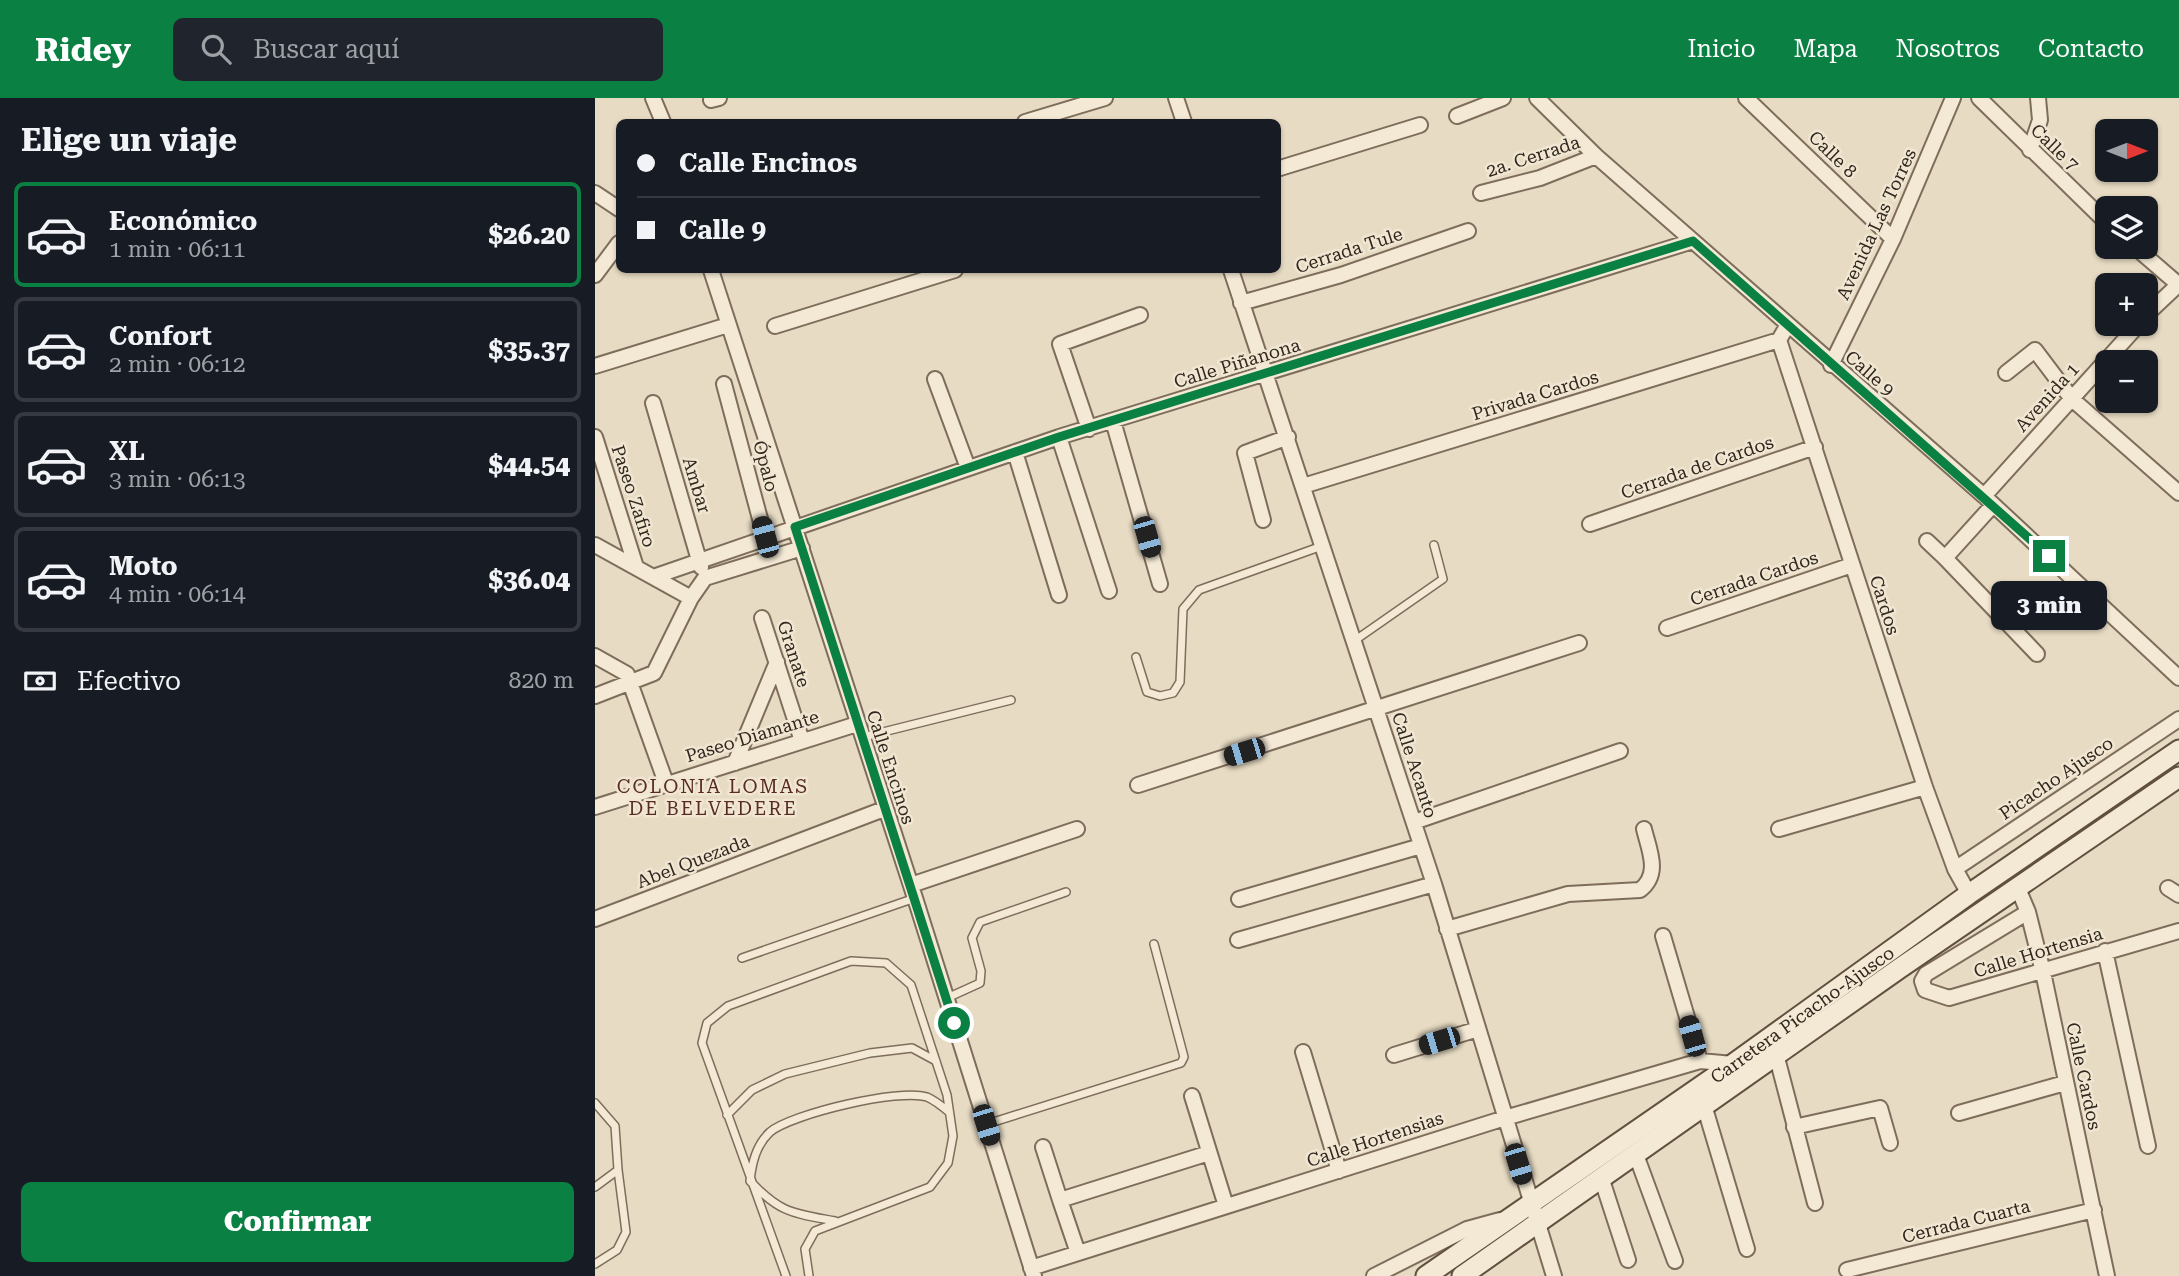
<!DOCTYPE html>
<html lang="es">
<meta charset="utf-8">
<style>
:root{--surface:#171b24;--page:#20242c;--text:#f1f3f6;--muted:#9ea1a6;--line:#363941;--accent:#0b8043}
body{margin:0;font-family:"Roboto Serif",serif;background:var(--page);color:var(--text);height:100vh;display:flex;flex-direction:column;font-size:26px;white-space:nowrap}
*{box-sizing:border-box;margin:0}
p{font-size:23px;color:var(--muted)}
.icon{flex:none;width:38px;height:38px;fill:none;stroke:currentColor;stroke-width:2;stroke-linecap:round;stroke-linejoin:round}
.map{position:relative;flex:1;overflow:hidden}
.panel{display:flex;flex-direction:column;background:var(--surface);width:595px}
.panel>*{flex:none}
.banner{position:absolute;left:21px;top:21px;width:665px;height:154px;border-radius:10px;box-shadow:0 2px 5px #0004;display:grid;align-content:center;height:154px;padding:0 21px;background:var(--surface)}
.needle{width:46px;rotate:90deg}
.buttons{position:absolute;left:1500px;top:21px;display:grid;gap:14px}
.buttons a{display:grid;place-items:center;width:63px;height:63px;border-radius:10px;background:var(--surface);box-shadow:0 2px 5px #0004;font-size:35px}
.end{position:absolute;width:32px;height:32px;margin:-16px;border:9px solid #0b8043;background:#fff;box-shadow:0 0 0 4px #fff}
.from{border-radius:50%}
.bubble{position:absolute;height:49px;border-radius:10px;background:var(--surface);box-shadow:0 2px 5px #0004;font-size:23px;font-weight:800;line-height:49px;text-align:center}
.car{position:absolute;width:21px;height:42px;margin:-21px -10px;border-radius:9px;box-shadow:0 0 5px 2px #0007;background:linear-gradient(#222 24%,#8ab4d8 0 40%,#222 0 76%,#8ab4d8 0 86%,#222 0)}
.banner b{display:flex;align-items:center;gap:24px;height:66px;font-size:26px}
.banner b+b{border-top:2px solid var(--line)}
.banner i{width:18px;height:18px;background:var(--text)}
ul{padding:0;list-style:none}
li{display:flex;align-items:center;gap:21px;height:105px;margin:0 14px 10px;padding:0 7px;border:4px solid var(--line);border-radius:10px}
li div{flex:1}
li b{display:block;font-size:26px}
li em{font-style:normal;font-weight:800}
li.selected{border-color:var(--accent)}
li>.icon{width:63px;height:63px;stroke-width:1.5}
h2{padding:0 21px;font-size:32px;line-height:84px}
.pay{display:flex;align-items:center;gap:18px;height:77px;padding:0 21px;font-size:26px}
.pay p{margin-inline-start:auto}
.action{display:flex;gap:14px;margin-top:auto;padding:14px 21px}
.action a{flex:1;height:80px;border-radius:10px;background:var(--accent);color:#fff;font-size:28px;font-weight:800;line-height:80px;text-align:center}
header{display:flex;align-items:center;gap:42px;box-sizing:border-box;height:98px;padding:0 35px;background:var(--accent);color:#fff}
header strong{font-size:33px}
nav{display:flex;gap:38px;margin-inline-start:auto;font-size:24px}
.search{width:490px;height:63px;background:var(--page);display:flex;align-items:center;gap:18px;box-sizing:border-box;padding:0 24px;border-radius:10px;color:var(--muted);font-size:26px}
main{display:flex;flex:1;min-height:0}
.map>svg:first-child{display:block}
</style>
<header>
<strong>Ridey</strong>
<div class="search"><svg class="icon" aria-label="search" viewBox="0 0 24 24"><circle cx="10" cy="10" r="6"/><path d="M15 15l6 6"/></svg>Buscar aquí</div>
<nav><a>Inicio</a><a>Mapa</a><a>Nosotros</a><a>Contacto</a></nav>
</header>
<main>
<section class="panel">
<h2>Elige un viaje</h2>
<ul>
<li class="selected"><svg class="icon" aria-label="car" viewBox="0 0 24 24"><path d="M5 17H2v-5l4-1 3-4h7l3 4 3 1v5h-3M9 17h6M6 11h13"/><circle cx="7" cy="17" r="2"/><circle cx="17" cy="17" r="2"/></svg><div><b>Económico</b><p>1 min · 06:11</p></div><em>$26.20</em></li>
<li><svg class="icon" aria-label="car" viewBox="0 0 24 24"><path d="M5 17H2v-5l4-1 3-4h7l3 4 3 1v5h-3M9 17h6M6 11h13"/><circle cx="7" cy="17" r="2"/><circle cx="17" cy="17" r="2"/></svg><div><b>Confort</b><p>2 min · 06:12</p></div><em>$35.37</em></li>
<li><svg class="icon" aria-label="car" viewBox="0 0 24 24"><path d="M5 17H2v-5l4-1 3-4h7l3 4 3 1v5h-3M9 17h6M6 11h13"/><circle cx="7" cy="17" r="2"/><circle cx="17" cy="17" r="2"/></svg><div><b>XL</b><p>3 min · 06:13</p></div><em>$44.54</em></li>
<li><svg class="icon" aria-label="car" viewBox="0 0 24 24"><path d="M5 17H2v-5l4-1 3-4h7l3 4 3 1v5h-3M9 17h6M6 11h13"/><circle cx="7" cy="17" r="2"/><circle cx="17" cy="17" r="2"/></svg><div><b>Moto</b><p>4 min · 06:14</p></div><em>$36.04</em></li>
</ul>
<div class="pay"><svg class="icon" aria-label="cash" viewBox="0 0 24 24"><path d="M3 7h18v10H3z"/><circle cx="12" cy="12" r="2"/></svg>Efectivo<p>820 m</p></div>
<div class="action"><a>Confirmar</a></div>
</section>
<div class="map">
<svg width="1584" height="1178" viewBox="0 0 1584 1178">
<rect width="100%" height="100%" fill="#e7dbc3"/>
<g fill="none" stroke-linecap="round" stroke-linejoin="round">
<defs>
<path id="lane" d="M759 543 848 481 839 447
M541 559 552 594 565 598 578 595 585 584 588 511 604 492 727 448
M268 639 416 602
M147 860 320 800
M352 900 385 885 386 873 377 840 385 824 471 794
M0 1005 20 1028 23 1072 0 1089
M132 1017 157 992 190 976 275 955 317 950 341 963
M392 1026 586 965 589 959 559 846
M240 1123C197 1115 185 1115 155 1083 157 1065 161 1047 175 1034 196 1016 305 990 332 999 339 1002 348 1009 354 1014
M0 1166 22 1152 31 1134 23 1072
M191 1178 107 945 112 925 133 908 256 863 291 865 316 887 352 997 358 1038 353 1065 335 1089 220 1133 210 1151 214 1178"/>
<path id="street" d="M58 0 68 24
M581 0 589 24
M942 0 1001 58 1389 398 1584 580
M1151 0 1298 141
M1384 0 1512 125
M116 2 124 0
M862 18 908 0
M430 24 510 0
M1435 52 1445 22 1443 0
M682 71 825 27
M0 95 24 111
M886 95 945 80 1001 58
M1540 149 1584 187
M116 172 320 800 439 1178
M636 172 839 786 959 1178
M0 177 24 145
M646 205 746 177 873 133
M1550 218 1584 186
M180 228 360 172
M1192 228 1184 242 1330 689 1360 771 1374 796
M1236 267 1298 141 1358 0
M0 268 133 227
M1411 275 1440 252 1477 301 1584 395
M340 281 373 370
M129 286 172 447
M58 305 106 469
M518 323 565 486
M494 331 465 246 545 217
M0 339 41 469
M464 339 514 493
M420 354 464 497
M708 388 1184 242
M1389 398 1544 226
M1398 407 1350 460 1442 556
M668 422 650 355 693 339
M995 426 1220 349
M1332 443 1350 460
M0 447 96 500
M58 479 464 339 1098 143
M167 520 207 643
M1072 530 1257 467
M0 558 32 576 71 685
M0 598 59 575 96 500 110 480 207 450
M140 665 182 564
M543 687 984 545
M0 709 262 626
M819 724 1025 653
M1184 731 1330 689
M1360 771 1584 621
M316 787 482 731
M1422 788 1433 814 1448 874 1512 1178
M1573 790 1584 797
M644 801 826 748
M1433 814 1331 876 1327 883 1330 892 1354 900 1584 833
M0 821 289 711
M852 831 973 796 1045 792C1066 776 1054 752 1049 731
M1068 838 1105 963
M643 842 839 786
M1510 853 1553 1048
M708 954 744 1073
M1181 956 1220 1105
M799 957 883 931
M597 998 631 1108
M1109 1007 1152 1151
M1364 1015 1470 985
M1199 1029 1285 1010 1295 1045
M448 1049 465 1102
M1040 1054 1080 1163
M1006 1079 1033 1162
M483 1155 465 1102 614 1055
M436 1170 910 1020 1105 963 1138 966
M1252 1172 1499 1112
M779 1178 872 1131 905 1122"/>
<g id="secondary">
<path id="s1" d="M831 1178 1138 966 1374 796 1584 652"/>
<path d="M867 1178 1305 870 1584 679"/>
</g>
</defs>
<!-- lane casing -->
<use href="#lane" stroke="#7f6d5c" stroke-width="10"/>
<!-- street casing -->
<use href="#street" stroke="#7f6d5c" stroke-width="18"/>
<!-- secondary casing -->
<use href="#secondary" stroke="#614f3f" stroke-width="23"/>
<!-- lane -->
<use href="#lane" stroke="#f3e9d5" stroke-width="7"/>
<!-- street -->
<use href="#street" stroke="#f3e9d5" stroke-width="14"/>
<!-- secondary -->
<use href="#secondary" stroke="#f3e9d5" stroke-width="19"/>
</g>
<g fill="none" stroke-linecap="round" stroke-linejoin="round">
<!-- route -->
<path stroke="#0b8043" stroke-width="9" d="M359 925 200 429 464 339 1098 143 1454 458"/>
</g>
<g text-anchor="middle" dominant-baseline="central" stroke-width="5" stroke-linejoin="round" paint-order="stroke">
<!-- street labels -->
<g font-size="18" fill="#31271e" stroke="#f0e6d2">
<text transform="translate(1460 49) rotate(44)">Calle 7</text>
<text transform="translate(1238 56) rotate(44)">Calle 8</text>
<text transform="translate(938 58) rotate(-18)">2a. Cerrada</text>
<text transform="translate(1281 126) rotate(-65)">Avenida Las Torres</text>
<text transform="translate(754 152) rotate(-18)">Cerrada Tule</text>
<text transform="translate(642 265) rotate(-17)">Calle Piñanona</text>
<text transform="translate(1275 275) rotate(41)">Calle 9</text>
<text transform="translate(940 297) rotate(-17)">Privada Cardos</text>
<text transform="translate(1452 299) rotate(-48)">Avenida 1</text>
<text transform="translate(171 368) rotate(75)">Ópalo</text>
<text transform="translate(1102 369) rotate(-19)">Cerrada de Cardos</text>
<text transform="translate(102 387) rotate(73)">Ambar</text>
<text transform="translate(39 398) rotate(72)">Paseo Zafiro</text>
<text transform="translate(1159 480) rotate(-19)">Cerrada Cardos</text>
<text transform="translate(1290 507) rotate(72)">Cardos</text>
<text transform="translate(199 556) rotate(72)">Granate</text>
<text transform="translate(157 638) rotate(-17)">Paseo Diamante</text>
<text transform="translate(820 667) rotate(72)">Calle Acanto</text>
<text transform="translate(296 669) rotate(72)">Calle Encinos</text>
<text transform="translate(1461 680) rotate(-34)">Picacho Ajusco</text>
<text transform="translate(98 763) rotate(-21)">Abel Quezada</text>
<text transform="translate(1443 854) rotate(-17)">Calle Hortensia</text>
<text stroke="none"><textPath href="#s1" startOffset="458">Carretera Picacho-Ajusco</textPath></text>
<text transform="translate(1489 978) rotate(78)">Calle Cardos</text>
<text transform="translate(780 1041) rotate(-18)">Calle Hortensias</text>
<text transform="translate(1371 1123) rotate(-14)">Cerrada Cuarta</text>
</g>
<!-- neighbourhood labels -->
<g font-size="19" letter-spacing="2" fill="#582c23" stroke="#f0e6d2">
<text x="118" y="688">COLONIA LOMAS<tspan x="118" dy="22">DE BELVEDERE</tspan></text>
</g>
</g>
</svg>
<div class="buttons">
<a><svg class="needle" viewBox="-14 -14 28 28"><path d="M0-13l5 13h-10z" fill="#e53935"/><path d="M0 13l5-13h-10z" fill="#9ea1a6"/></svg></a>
<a><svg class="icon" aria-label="layers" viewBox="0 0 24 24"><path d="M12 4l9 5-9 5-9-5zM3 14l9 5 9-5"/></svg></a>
<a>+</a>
<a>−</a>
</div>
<i class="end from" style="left:359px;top:925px"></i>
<i class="end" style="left:1454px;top:458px"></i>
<div class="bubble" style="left:1396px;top:483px;width:116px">3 min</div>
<i class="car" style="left:170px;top:439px;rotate:345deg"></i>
<i class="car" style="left:552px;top:439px;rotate:164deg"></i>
<i class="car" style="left:649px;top:654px;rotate:253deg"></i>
<i class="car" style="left:1097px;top:938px;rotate:344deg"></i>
<i class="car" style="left:844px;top:943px;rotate:253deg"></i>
<i class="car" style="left:391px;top:1027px;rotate:163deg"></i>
<i class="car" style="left:923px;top:1066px;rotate:163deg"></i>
<div class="banner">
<b><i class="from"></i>Calle Encinos</b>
<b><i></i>Calle 9</b>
</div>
</div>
</main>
